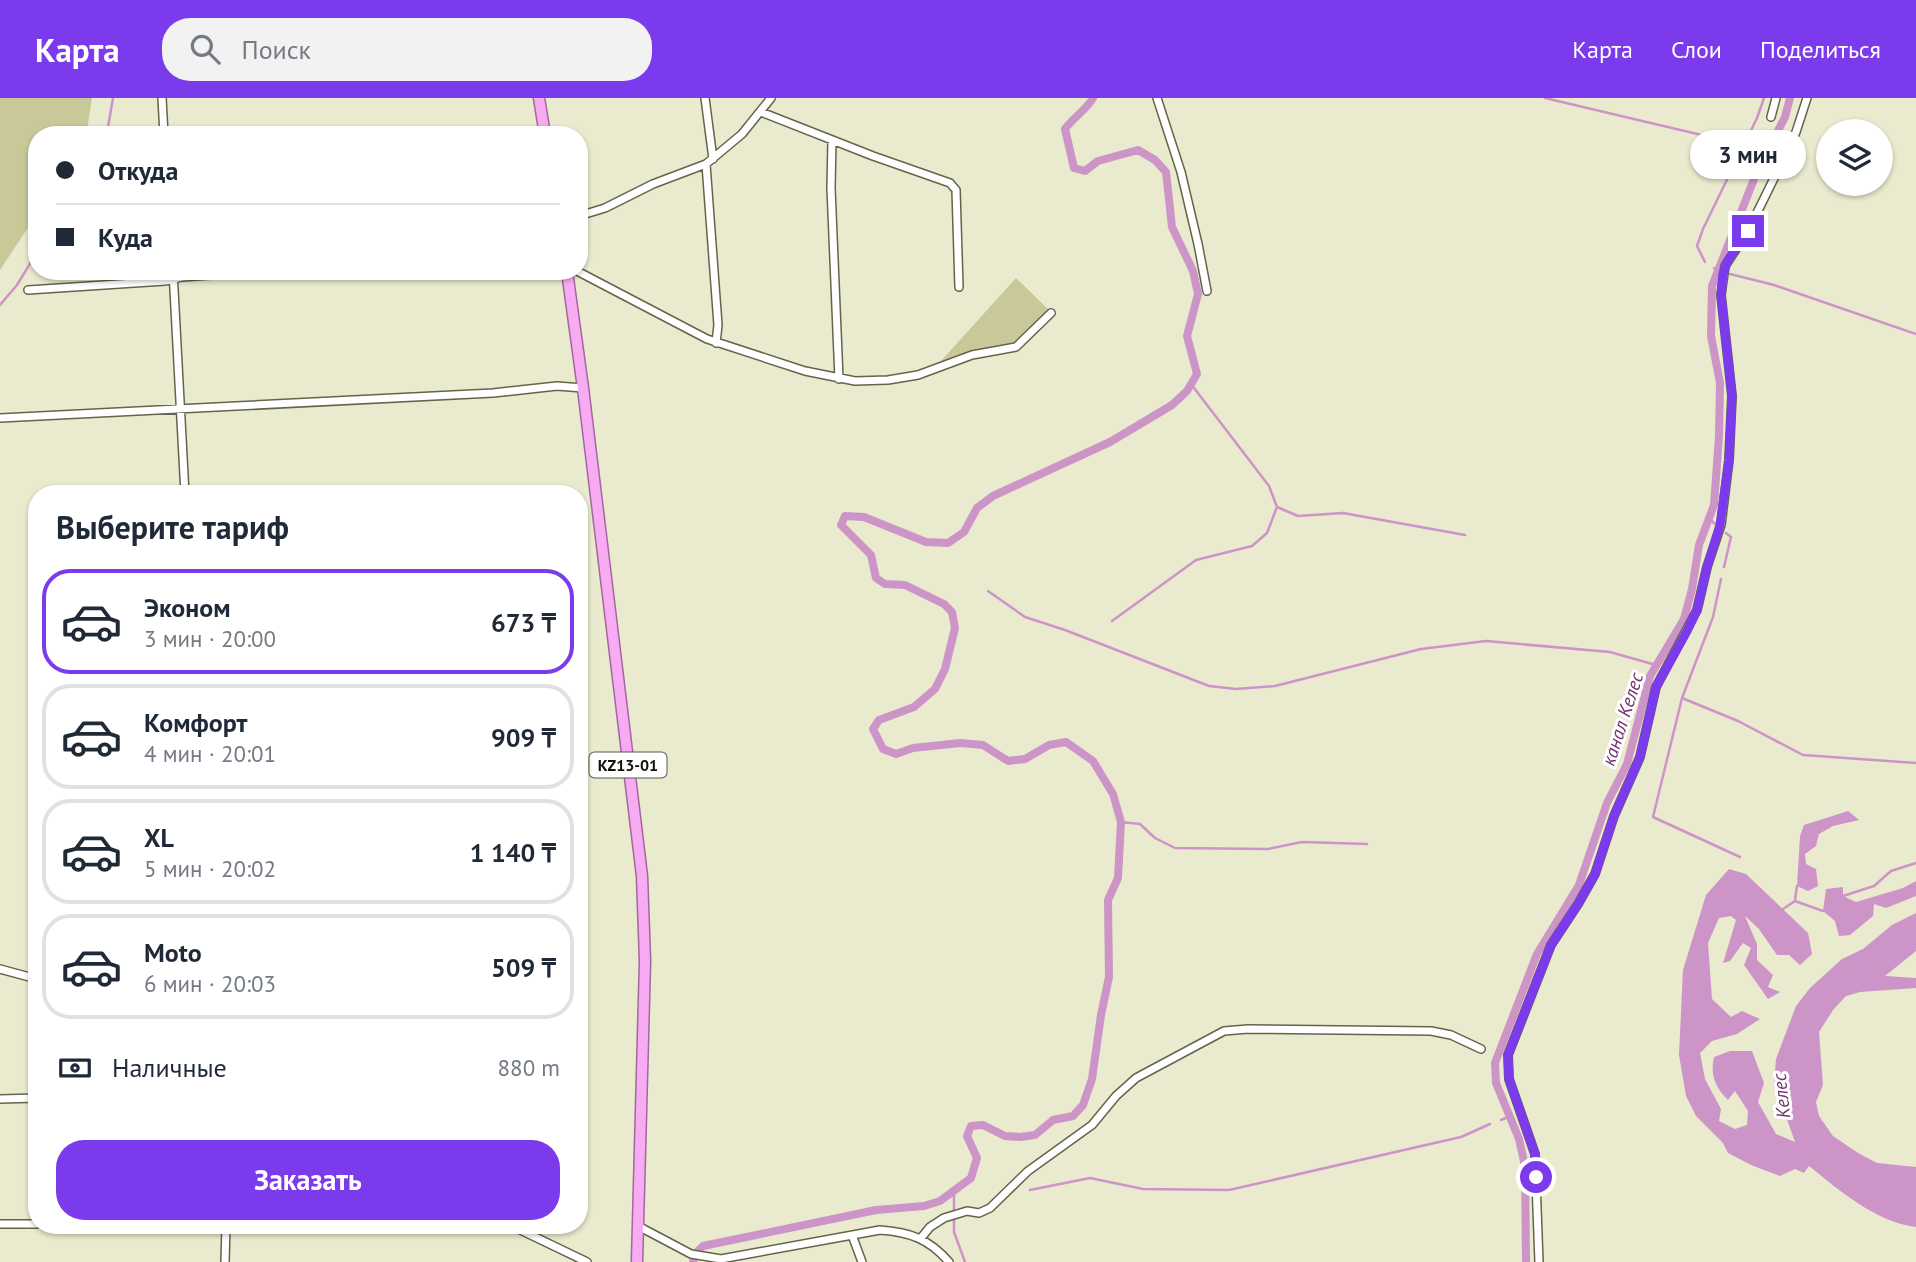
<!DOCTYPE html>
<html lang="ru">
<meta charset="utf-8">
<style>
:root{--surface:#fff;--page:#f2f2f3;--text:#1f2937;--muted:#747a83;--line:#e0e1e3;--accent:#7c3aed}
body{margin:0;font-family:"PT Sans",sans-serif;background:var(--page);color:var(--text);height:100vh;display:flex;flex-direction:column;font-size:26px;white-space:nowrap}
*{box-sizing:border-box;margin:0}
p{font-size:23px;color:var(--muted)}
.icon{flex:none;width:38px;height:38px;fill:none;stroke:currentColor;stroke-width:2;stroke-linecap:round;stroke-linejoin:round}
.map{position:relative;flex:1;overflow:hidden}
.details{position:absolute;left:28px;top:387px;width:560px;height:749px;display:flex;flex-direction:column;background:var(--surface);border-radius:28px;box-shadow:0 2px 5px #0004}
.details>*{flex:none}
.hud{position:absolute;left:28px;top:28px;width:560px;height:154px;border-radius:28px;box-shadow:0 2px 5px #0004;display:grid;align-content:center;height:154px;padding:0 28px;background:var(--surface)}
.tools{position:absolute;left:1816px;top:21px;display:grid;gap:14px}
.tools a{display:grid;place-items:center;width:77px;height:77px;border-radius:50%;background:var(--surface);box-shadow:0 2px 5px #0004;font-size:35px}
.end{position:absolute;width:32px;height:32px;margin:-16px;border:9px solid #7c3aed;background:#fff;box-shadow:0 0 0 4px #fff}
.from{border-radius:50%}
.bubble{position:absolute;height:49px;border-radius:24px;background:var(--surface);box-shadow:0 2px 5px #0004;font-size:23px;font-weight:700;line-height:49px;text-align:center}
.hud b{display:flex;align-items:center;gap:24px;height:66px;font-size:26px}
.hud b+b{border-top:2px solid var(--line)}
.hud i{width:18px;height:18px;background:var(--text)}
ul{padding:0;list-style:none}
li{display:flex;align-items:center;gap:21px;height:105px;margin:0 14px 10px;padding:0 14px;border:4px solid var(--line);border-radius:28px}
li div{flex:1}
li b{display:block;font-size:26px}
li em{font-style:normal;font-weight:700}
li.selected{border-color:var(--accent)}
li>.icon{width:63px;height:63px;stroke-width:1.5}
h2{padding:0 28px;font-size:32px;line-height:84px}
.pay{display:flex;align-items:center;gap:18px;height:77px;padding:0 28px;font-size:26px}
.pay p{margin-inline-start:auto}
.cta{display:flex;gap:14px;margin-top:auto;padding:14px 28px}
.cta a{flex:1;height:80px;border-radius:28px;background:var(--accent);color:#fff;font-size:28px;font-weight:700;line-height:80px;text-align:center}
header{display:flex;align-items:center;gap:42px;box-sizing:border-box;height:98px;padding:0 35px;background:var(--accent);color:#fff}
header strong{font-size:33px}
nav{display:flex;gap:38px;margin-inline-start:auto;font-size:24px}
.search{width:490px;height:63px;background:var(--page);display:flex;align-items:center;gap:18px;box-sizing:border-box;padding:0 24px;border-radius:28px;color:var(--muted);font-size:26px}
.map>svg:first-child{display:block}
</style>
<header>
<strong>Карта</strong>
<div class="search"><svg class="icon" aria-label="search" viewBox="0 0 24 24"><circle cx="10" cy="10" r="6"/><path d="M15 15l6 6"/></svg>Поиск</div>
<nav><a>Карта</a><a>Слои</a><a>Поделиться</a></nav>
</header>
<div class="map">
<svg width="1916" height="1164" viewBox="0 0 1916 1164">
<rect width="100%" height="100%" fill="#eaeace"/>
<!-- green -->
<path fill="#c8c899" d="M0 0H92L88 26 83 37H37V116L0 172Z
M1016 180 1050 213 1010 250 961 258 941 263Z"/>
<!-- water -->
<path fill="#cd94c8" d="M1848 713 1859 722 1833 728 1819 736 1816 748 1805 756 1806 766 1816 771 1818 788 1808 793 1797 788 1800 738 1804 727Z
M1729 771 1746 776 1808 835 1812 856 1800 867 1789 857H1777L1759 831 1745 818 1757 846V862L1773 877 1768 889 1780 894 1768 901 1744 867 1751 850 1743 845 1730 863 1723 865 1736 822 1731 818 1719 820 1708 845 1712 901 1731 919 1742 913 1760 921 1737 936 1712 943 1700 955 1705 981 1721 1011 1719 1023 1735 1031 1747 1027 1748 1013 1735 993 1728 1002C1715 989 1710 977 1714 959L1730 953H1752L1764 985 1758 1004 1776 1036 1795 1044 1774 985 1776 961 1796 908 1810 890 1842 861 1863 851 1892 827 1916 815V853L1885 878 1916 880V890L1860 894 1846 898 1833 912 1819 934 1823 987 1816 1004 1819 1018 1833 1038 1858 1055 1877 1065 1916 1069V1129C1876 1124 1840 1093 1809 1068L1804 1075 1795 1071 1780 1078 1751 1067 1728 1055 1723 1045 1696 1018 1686 998 1679 957 1683 872 1706 797Z
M1916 783V798L1886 810 1874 806 1873 818 1850 837 1839 838 1835 823 1823 813 1826 791 1843 789V798L1856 804 1903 790Z"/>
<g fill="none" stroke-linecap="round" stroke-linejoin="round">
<!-- stream -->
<path stroke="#cd94c8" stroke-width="2.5" d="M1545 0 1744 47
M104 37 108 29 113 0
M1705 164 1697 148 1703 131 1757 20 1764 0
M1714 170 1718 173
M1730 176 1774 187 1916 236
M0 207 17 187 37 154
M1277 409 1298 418 1343 415 1465 437
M1709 420 1716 427
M1724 469 1731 439 1726 435
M1721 481 1713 519 1682 600 1653 719 1740 759
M988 493 1025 519 1065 532 1209 588 1236 591 1275 588 1421 551 1486 543 1610 554 1656 567
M1112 523 1196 462 1252 448 1267 435 1277 409 1269 388 1191 286
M1682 600 1738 623 1803 657 1916 665
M1121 724 1140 726 1155 740 1175 750 1268 751 1302 744 1367 746
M1843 798 1874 788 1891 773 1916 765
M1795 802 1797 788
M1783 811 1795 803 1823 813
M1501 1022 1510 1018
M1030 1092 1090 1080 1143 1091 1229 1092 1461 1039 1490 1026
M954 1095V1134L965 1164"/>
<!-- canal -->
<path stroke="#cd94c8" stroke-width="8" d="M693 1164 695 1156 703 1148 876 1112 924 1108 940 1103 971 1080 977 1060 967 1038 971 1028 983 1027 1005 1038 1020 1039 1035 1037 1053 1022 1073 1018 1083 1007 1092 981 1101 917 1109 879 1108 802 1118 780 1121 724 1113 696 1093 663 1066 644 1049 647 1025 661 1008 663 983 647 960 645 913 650 896 656 883 651 873 631 879 622 914 609 935 591 945 571 955 530 952 514 944 506 905 487 885 486 876 480 871 457 841 427 845 418 864 419 926 444 948 445 964 434 977 410 993 398 1110 344 1172 307 1187 293 1197 276 1187 238 1198 196 1193 173 1172 129 1166 74 1155 62 1138 52 1098 63 1085 73 1074 70 1065 31C1073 20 1089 9 1093 0
M1526 1164 1525 1068 1519 1041 1496 985 1495 965 1537 856 1579 787 1607 705 1627 666 1650 578 1684 521 1692 491 1699 447 1714 407 1719 338 1720 285 1711 238 1712 188 1756 76 1785 19 1790 0"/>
<defs>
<path id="minor" d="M162 0 164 37
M705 0 713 61
M1157 0 1181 74 1198 146 1207 193
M761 14 873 58 950 85 956 92 959 189
M1771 19 1776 0
M832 42 831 90 839 281
M706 66 718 227 716 245
M579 118 605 110 653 86 706 66 742 36 771 0
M173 173 185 396
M577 173 707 241 805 273 855 283 888 282 918 277 972 257 1016 249 1051 215
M28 192 165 183 182 179 240 175 458 173
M0 320 493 295 557 288 583 290
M0 871 37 881
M0 1001 37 1000
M0 1126H37
M510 1127 587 1164
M638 1128 691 1156 721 1161 880 1132C910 1134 929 1141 949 1164
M852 1137 862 1164
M921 1140 930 1129 944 1120 967 1113 979 1115 990 1110 1028 1073 1092 1027 1116 998 1136 980 1224 933 1248 931 1431 933 1451 937 1481 951
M225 1164 226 1127
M1539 1164 1535 1056 1509 981 1508 957 1551 847 1578 806 1595 776 1614 718 1640 659 1656 589 1697 512 1707 469 1721 427 1729 362 1732 298 1721 197 1725 168 1748 133 1784 60 1796 34 1807 0"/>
<path id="trunk" d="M539 0 545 37
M567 173 583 290 642 778 645 863 637 1164"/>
</defs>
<!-- minor casing -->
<use href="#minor" stroke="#64644b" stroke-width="10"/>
<!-- trunk casing -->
<use href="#trunk" stroke="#a4679d" stroke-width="13"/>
<!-- minor -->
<use href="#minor" stroke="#fff" stroke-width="7"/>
<!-- trunk -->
<use href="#trunk" stroke="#f6abf2" stroke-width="10"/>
</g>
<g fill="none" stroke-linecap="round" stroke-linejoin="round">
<!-- route -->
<path stroke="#7c3aed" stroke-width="9" d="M1536 1079 1535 1056 1509 981 1508 957 1551 847 1578 806 1595 776 1614 718 1640 659 1656 589 1687 533 1697 512 1707 469 1720 427 1729 362 1732 298 1721 197 1723 176 1728 162 1748 133"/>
</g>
<g text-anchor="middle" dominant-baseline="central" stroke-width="6" stroke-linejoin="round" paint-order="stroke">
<!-- shield labels -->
<rect fill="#fff" stroke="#585851" stroke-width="2" x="589.5" y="654.5" width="77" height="25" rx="5"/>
<g font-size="16" font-weight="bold" fill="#101007">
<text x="628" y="667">KZ13-01</text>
</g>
<!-- water labels -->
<g font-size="19" font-style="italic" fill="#743171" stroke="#fff">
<text transform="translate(1622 621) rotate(-72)">канал Келес</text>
<text transform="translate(1781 998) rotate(-96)">Келес</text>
</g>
</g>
</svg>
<div class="tools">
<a><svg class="icon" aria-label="layers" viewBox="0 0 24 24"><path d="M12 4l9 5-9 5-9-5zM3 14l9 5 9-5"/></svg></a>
</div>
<i class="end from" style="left:1536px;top:1079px"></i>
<i class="end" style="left:1748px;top:133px"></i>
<div class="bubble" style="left:1690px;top:32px;width:116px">3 мин</div>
<div class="hud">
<b><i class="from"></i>Откуда</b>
<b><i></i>Куда</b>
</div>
<section class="details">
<h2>Выберите тариф</h2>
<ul>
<li class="selected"><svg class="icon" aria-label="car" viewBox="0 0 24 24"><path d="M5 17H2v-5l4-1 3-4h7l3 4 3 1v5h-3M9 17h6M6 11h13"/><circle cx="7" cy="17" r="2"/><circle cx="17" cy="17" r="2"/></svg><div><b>Эконом</b><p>3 мин · 20:00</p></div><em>673 ₸</em></li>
<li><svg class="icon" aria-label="car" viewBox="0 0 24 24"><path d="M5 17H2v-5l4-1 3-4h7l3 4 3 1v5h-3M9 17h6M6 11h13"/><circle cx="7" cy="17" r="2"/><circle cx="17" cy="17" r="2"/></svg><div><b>Комфорт</b><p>4 мин · 20:01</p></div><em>909 ₸</em></li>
<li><svg class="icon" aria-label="car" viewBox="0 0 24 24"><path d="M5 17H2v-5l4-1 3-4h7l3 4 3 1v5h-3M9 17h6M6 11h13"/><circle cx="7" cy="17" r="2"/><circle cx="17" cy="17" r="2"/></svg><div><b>XL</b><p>5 мин · 20:02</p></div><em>1 140 ₸</em></li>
<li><svg class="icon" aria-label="car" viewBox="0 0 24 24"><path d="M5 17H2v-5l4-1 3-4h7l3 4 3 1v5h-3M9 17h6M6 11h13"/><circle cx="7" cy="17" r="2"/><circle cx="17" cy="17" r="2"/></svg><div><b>Moto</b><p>6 мин · 20:03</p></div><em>509 ₸</em></li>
</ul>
<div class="pay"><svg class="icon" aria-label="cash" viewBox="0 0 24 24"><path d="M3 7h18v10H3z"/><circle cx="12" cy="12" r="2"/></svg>Наличные<p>880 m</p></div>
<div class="cta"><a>Заказать</a></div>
</section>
</div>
